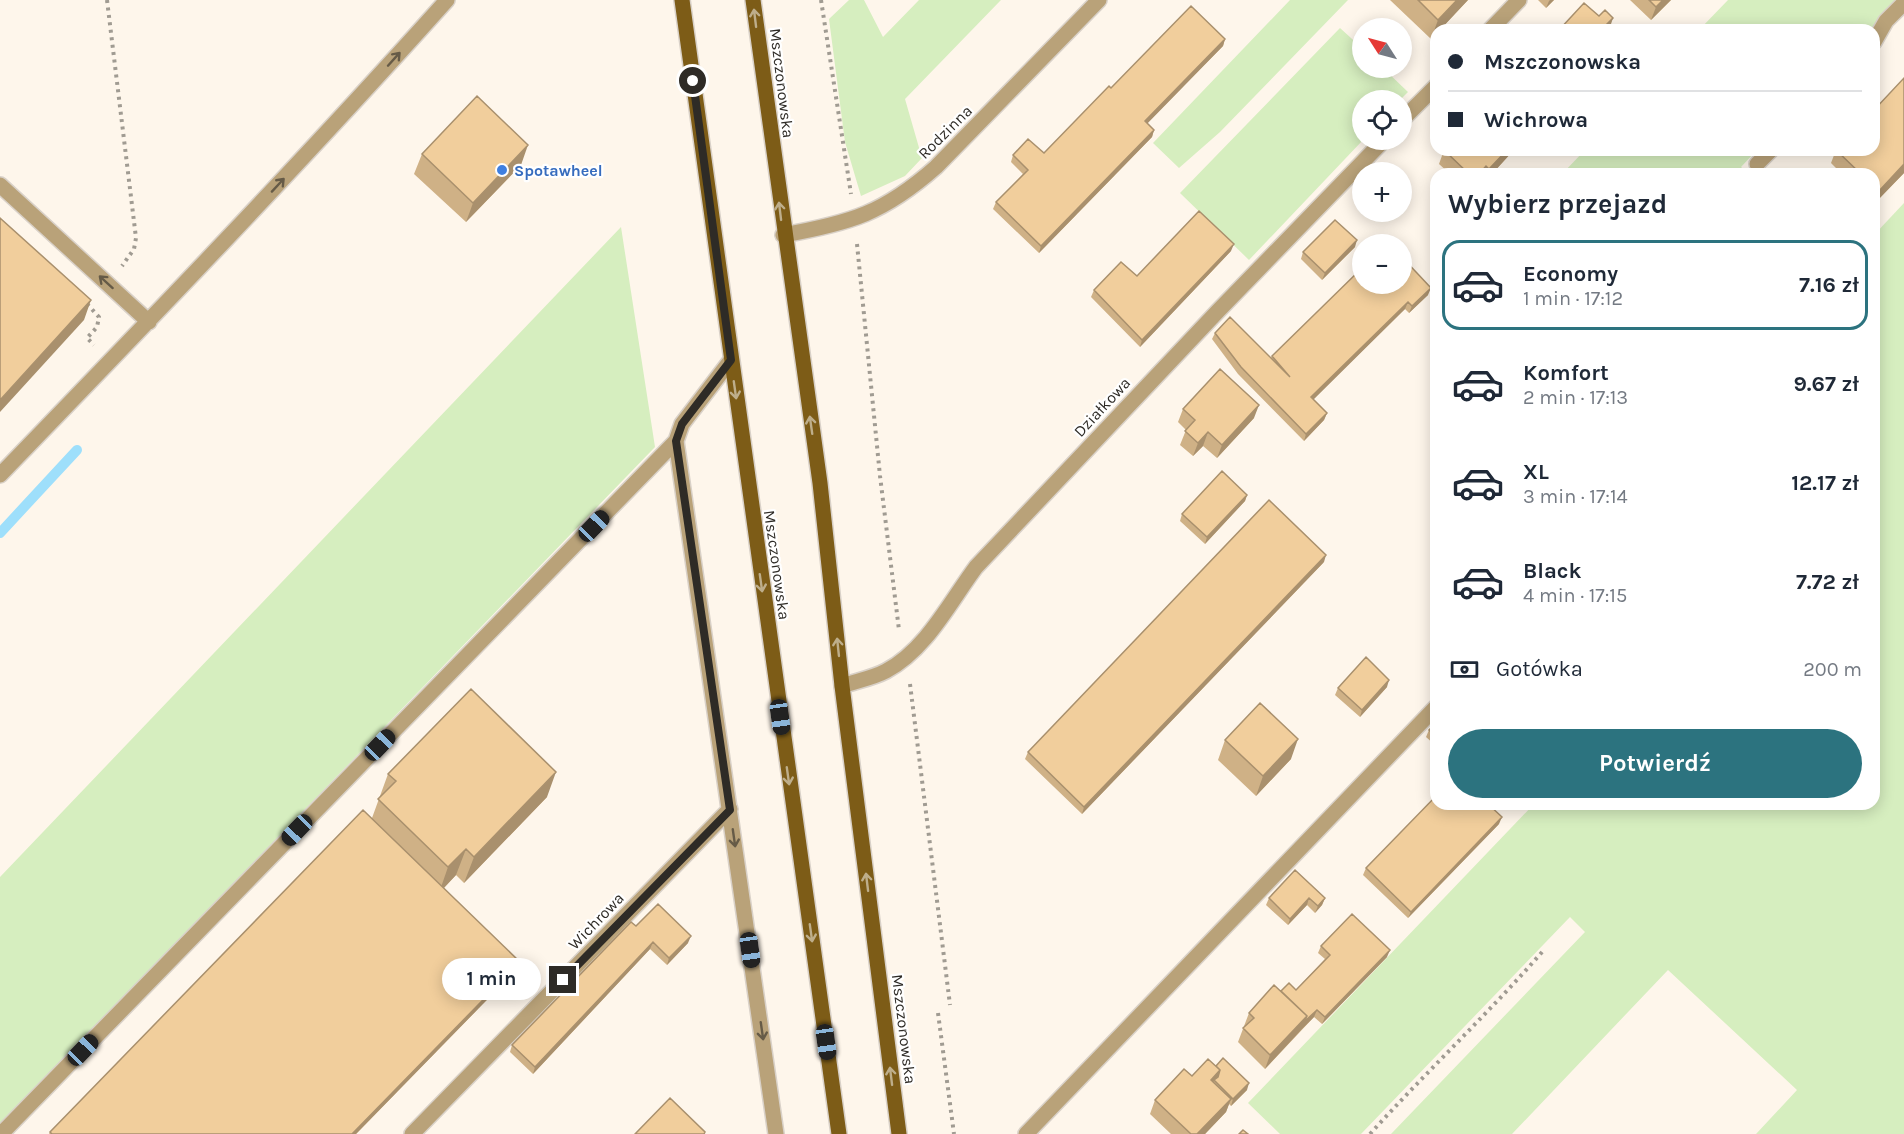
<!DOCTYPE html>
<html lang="pl">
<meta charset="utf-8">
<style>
:root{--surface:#fff;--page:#f2f2f3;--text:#1f2937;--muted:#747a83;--line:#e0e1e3;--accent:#2c737f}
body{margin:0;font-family:Karla,sans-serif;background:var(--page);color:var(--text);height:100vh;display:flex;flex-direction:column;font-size:22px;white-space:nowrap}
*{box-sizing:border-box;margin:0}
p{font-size:20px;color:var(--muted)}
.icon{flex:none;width:33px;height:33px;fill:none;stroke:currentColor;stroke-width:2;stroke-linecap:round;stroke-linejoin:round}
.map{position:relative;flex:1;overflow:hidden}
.panel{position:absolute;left:1430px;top:168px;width:450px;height:642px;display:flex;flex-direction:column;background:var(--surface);border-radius:18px;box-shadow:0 3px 15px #0003}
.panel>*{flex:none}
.top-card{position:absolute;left:1430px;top:24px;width:450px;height:132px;border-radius:18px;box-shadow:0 3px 15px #0003;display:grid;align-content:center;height:132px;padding:0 18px;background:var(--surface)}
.needle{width:39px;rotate:306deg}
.tools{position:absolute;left:1352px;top:18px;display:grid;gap:12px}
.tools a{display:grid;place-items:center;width:60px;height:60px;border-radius:50%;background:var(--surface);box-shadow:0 3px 15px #0003;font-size:30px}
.end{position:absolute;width:27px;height:27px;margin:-14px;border:8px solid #2e2b26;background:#fff;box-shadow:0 0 0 3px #fff}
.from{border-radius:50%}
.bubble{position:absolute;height:42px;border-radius:21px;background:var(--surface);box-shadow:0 3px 15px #0003;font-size:20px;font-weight:700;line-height:42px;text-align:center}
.car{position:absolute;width:18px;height:36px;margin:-18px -9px;border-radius:8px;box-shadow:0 0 4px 2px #0007;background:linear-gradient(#222 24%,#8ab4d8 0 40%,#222 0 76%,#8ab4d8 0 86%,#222 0)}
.top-card b{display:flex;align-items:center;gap:21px;height:57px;font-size:22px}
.top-card b+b{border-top:2px solid var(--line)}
.top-card i{width:15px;height:15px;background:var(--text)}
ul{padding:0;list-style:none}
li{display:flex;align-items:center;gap:18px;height:90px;margin:0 12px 9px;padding:0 6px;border:3px solid transparent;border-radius:18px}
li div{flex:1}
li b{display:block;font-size:22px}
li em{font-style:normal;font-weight:700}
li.current{border-color:var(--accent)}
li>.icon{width:54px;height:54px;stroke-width:1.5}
h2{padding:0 18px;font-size:27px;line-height:72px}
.pay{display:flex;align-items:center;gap:15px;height:66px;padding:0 18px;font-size:22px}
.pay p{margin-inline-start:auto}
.button{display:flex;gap:12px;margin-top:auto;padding:12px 18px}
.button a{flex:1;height:69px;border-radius:36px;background:var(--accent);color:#fff;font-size:24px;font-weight:700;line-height:69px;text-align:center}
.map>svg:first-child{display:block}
</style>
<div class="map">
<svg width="1904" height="1134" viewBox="0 0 1904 1134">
<rect width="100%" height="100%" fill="#fef6eb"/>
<!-- green -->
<path fill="#d6eebf" d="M849 0H864L883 37 919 0H1001L905 99 922 158 905 176 861 196 845 142 829 19Z
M1290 0H1348L1220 132 1179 168 1153 143Z
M1728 0H1900L1871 30H1699Z
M1340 28 1362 48V68H1383L1408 92 1400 100H1362L1363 140 1249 260 1180 193Z
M1585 150H1757L1741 167 1749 174H1562Z
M1904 203V1134H1756L1797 1090 1668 970 1512 1134H1391L1585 932 1570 917 1361 1134H1280L1248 1103 1534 804H1874V235Z
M621 227 655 447 0 1125V877Z"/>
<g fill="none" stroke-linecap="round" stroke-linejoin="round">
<!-- stream -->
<path stroke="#9edffb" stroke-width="10" d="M0 533 77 450"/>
<defs>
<path id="minor" d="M1490 30 1519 0
M1874 42 1886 21 1904 3
M1401 121 1436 86
M1757 164 1771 150
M0 185 149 322
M783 235C851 223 884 213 936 167L1099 0
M731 360 682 424 676 441 776 1134
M0 475C151 319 302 162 447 0
M842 686C856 681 873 678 886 671 926 650 950 602 976 567L1218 311 1384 140
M1 1134 676 441
M412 1134 730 809
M1026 1134 1436 707"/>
<path id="major" d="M682 0 839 1134
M753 0 820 483 842 686 899 1134"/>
</defs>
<!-- minor casing -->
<use href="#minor" stroke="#d9d1c8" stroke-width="18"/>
<!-- major casing -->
<use href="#major" stroke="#d9d1c8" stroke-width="18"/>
<!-- path -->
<path stroke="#a09b92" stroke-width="4" stroke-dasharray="3 4.5" stroke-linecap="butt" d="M107 0 136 238 134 249 122 266
M821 0 851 194
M857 244 880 476 899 630
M87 304 99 317 97 327 87 338 94 345
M910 684 950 1005
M938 1013 954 1134
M1370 1134C1426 1072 1487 1015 1543 951"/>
<!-- minor -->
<use href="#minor" stroke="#b9a279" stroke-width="15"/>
<!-- major -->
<use href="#major" stroke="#7d5c17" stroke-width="15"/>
</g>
<!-- wall -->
<path fill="#cfb186" d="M1390 0H1468L1431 39Z
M1538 0H1554L1546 8Z
M1630 0H1671L1651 20Z
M1225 39 1223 46 1147 123 1154 130 1152 137 1039 253 993 209 996 202 1023 174 1011 162 1013 155 1044 153 1111 88Z
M1904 78V173L1874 204V174H1842L1831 163 1836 150Z
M1444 150 1512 152 1492 174H1450L1439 164Z
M422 154 521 165 466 222 414 174Z
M1355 247 1322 280 1301 259 1303 252Z
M1231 251 1140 347 1091 297 1094 290 1137 276Z
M1362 268 1428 295 1409 313 1405 309 1313 399 1327 413 1324 420 1304 441 1238 374 1212 339 1215 333 1271 358 1272 356Z
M1183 409 1254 418 1217 458 1203 446 1193 456 1180 445 1186 430 1178 422Z
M1247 495 1245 501 1205 544 1180 521 1182 514Z
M1324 562 1082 814 1025 759 1028 752Z
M1387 687 1360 717 1335 695 1338 688Z
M1436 723V746L1426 737 1429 730Z
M1225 740 1291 759 1256 796 1218 760Z
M388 774 547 797 464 883 456 875 444 888 517 969 356 1134H49L50 1132 372 818Z
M1499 824 1408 918 1363 875 1366 868Z
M1269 898H1325L1322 905 1315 913 1307 905 1288 925 1266 905Z
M636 926 688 943 667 965 650 949 533 1074 510 1052 512 1045Z
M1321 946 1387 957 1322 1024 1314 1017 1265 1069 1238 1042 1249 1013 1281 991 1296 990 1325 959 1318 953Z
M1216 1066 1247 1090 1231 1106 1229 1104 1226 1112 1205 1134H1171L1150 1114 1155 1100 1192 1076Z"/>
<!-- shaded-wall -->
<path fill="#a9906d" d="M1457 0H1468L1440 30H1436V35L1431 39 1438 20Z
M1550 0H1554L1546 8 1549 1Z
M1663 0H1671L1651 20 1656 7Z
M1613 18 1609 30 1607 24Z
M1225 39 1223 46 1143 128 1145 121Z
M1154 130 1152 137 1039 253 1041 246Z
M528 145 521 165 466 222 473 203Z
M1507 150H1513L1512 152 1492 174H1487L1489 169Z
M1904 164V173L1874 204 1879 191Z
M1486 166 1483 174H1479Z
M1357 240 1355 247 1322 280 1325 273Z
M1234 244 1231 251 1140 347 1142 340Z
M1431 288 1428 295 1409 313 1412 306Z
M91 300 84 320 0 412V400Z
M1408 302 1405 309 1309 404 1311 397Z
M1259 405 1254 418 1217 458 1222 445Z
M1327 413 1324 420 1304 441 1306 434Z
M1208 432 1203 446 1193 456 1198 443Z
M1247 495 1245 501 1205 544 1207 537Z
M1326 555 1324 562 1082 814 1084 807Z
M1389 680 1387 687 1360 717 1362 710Z
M1298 739 1291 759 1256 796 1263 776Z
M556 772 547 797 464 883 474 857Z
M1502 817 1499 824 1408 918 1411 912Z
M466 849 456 875 439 893 448 867Z
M1309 898 1307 905 1288 925 1290 919Z
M1325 898 1322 905 1315 913 1318 906Z
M691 936 688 943 667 965 669 958Z
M653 942 650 949 533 1074 535 1067Z
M1390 950 1387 957 1322 1024 1325 1017Z
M520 962 517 969 356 1134H352Z
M1317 1010 1314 1017 1302 1029 1304 1022Z
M1307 1016 1302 1029 1265 1069 1270 1055Z
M1220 1070 1216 1082 1214 1080 1212 1087 1211 1080Z
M1249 1083 1247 1090 1231 1106 1233 1099Z
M1231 1099 1226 1112 1205 1134H1197Z"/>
<!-- building -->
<path fill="#f1ce9c" stroke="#a9906d" stroke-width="1.5" d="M1418 0H1457L1438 20Z
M1649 0H1663L1656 7Z
M1584 3 1599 16 1605 10 1613 18 1607 24 1613 30H1559Z
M1191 6 1225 39 1145 121 1154 130 1041 246 996 202 1028 170 1013 155 1028 139 1044 153 1109 86 1111 88Z
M1904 78V164L1879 191 1874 186V174H1861L1836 150H1874V110Z
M477 96 528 145 473 203 422 154Z
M1444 150H1507L1489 169 1486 166 1479 174H1469Z
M1199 211 1234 244 1142 340 1094 290 1121 262 1137 276Z
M0 218 91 300 0 400Z
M1335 220 1357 240 1325 273 1303 252Z
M1401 256 1431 288 1412 306 1408 302 1311 397 1327 413 1306 434 1241 367 1215 333 1230 317 1290 377 1272 356 1362 268V284H1401Z
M1220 369 1259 405 1222 445 1208 432 1198 443 1185 431 1195 420 1183 409Z
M1222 471 1247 495 1207 537 1182 514Z
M1269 500 1326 555 1084 807 1028 752Z
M1366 657 1389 680 1362 710 1338 688Z
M471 689 556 772 474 857 466 849 448 867 378 799 396 781 388 774Z
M1260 703 1298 739 1263 776 1225 740Z
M1436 723V737L1429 730Z
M1436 796V804H1488L1502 817 1411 912 1366 868Z
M363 810 520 962 352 1134H52L50 1132Z
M1295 870 1325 898 1318 906 1309 898 1290 919 1269 898Z
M658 904 691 936 669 958 653 942 535 1067 512 1045 631 922 636 926Z
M1352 914 1390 950 1325 1017 1317 1010 1304 1022 1307 1016 1281 991 1289 983 1296 990 1330 955 1321 946Z
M1274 985 1307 1016 1270 1055 1243 1028 1254 1018 1249 1013Z
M1223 1058 1249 1083 1233 1099 1214 1080 1218 1077 1220 1070 1216 1066Z
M1208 1059 1220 1070 1211 1080 1231 1099 1197 1134H1191L1155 1100 1184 1069 1192 1076Z
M670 1098 705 1132 704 1134H635Z
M1243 1130 1248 1134H1239Z"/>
<!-- one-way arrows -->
<defs><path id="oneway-shaft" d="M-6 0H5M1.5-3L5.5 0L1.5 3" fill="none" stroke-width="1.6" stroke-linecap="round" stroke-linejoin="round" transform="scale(1.5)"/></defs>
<g stroke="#beae8b">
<use href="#oneway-shaft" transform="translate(755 18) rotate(-97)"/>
<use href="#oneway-shaft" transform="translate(780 211) rotate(-97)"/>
<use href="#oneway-shaft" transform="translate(735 390) rotate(82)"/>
<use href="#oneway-shaft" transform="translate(811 425) rotate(-98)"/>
<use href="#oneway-shaft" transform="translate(761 583) rotate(82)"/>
<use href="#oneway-shaft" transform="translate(838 647) rotate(-96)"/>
<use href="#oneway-shaft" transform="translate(788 776) rotate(82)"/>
<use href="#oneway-shaft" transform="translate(867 882) rotate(-97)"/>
<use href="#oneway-shaft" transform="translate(811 933) rotate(82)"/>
<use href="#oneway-shaft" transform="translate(891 1076) rotate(-97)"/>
</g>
<g stroke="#665b47">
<use href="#oneway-shaft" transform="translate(394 59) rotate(-48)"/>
<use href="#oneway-shaft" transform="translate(278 185) rotate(-47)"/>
<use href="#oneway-shaft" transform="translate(106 282) rotate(-138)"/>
<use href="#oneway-shaft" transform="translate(734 838) rotate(82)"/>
<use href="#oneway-shaft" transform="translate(762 1031) rotate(82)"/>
</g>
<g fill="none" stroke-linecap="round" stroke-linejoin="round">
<!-- route -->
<path stroke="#2e2b26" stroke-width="8" d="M563 980 730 810 676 441 682 424 731 360 693 81"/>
</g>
<!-- markers -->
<circle fill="#3f7fe0" stroke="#fff" stroke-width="2" cx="502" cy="170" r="6"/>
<g text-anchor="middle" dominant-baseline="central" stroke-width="4.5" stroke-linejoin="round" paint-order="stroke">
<!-- street labels -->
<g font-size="16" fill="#2e2b26" stroke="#fff">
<text transform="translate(782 83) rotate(83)">Mszczonowska</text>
<text transform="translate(945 132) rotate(-45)">Rodzinna</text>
<text transform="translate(1102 407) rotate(-47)">Działkowa</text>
<text transform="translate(777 565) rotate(82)">Mszczonowska</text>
<text transform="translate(596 921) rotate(-46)">Wichrowa</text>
<text transform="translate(904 1029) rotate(83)">Mszczonowska</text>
</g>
<!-- shop labels -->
<g font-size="16" font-weight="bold" fill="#366cbe" stroke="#fff" text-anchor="start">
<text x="514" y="170">Spotawheel</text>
</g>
</g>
</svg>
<div class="tools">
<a><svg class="needle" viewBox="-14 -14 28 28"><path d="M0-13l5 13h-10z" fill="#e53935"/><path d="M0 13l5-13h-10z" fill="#747a83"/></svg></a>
<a><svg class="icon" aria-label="locate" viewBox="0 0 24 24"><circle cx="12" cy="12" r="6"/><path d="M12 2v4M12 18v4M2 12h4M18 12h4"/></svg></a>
<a>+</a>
<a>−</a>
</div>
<i class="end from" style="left:693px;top:81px"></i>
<i class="end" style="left:563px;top:980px"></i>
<div class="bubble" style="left:442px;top:958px;width:99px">1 min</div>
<i class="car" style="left:594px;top:526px;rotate:44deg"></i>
<i class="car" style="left:780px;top:717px;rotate:172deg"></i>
<i class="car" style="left:380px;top:745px;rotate:44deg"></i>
<i class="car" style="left:297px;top:830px;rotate:224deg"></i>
<i class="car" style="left:750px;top:950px;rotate:172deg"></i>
<i class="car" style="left:826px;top:1042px;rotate:172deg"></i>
<i class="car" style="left:83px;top:1050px;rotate:44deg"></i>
<div class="top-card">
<b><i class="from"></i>Mszczonowska</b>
<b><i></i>Wichrowa</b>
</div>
<section class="panel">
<h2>Wybierz przejazd</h2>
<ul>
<li class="current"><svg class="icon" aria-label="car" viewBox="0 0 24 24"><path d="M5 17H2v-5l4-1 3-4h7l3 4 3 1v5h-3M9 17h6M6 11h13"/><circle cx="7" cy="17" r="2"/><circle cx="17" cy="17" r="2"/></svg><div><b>Economy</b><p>1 min · 17:12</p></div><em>7.16 zł</em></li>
<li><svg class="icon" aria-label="car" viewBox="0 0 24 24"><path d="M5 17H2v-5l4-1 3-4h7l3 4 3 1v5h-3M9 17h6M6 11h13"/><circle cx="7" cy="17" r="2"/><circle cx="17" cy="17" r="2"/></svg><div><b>Komfort</b><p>2 min · 17:13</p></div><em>9.67 zł</em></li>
<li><svg class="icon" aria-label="car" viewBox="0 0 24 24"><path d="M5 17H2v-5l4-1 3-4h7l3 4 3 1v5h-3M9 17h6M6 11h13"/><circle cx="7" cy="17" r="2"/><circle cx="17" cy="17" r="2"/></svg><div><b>XL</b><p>3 min · 17:14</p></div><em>12.17 zł</em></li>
<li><svg class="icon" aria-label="car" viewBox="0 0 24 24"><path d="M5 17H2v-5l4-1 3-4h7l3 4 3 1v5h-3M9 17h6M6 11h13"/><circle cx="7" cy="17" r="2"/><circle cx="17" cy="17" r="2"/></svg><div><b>Black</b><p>4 min · 17:15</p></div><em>7.72 zł</em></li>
</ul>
<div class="pay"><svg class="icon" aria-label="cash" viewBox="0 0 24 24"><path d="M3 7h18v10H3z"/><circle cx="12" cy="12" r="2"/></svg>Gotówka<p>200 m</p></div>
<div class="button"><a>Potwierdź</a></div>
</section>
</div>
